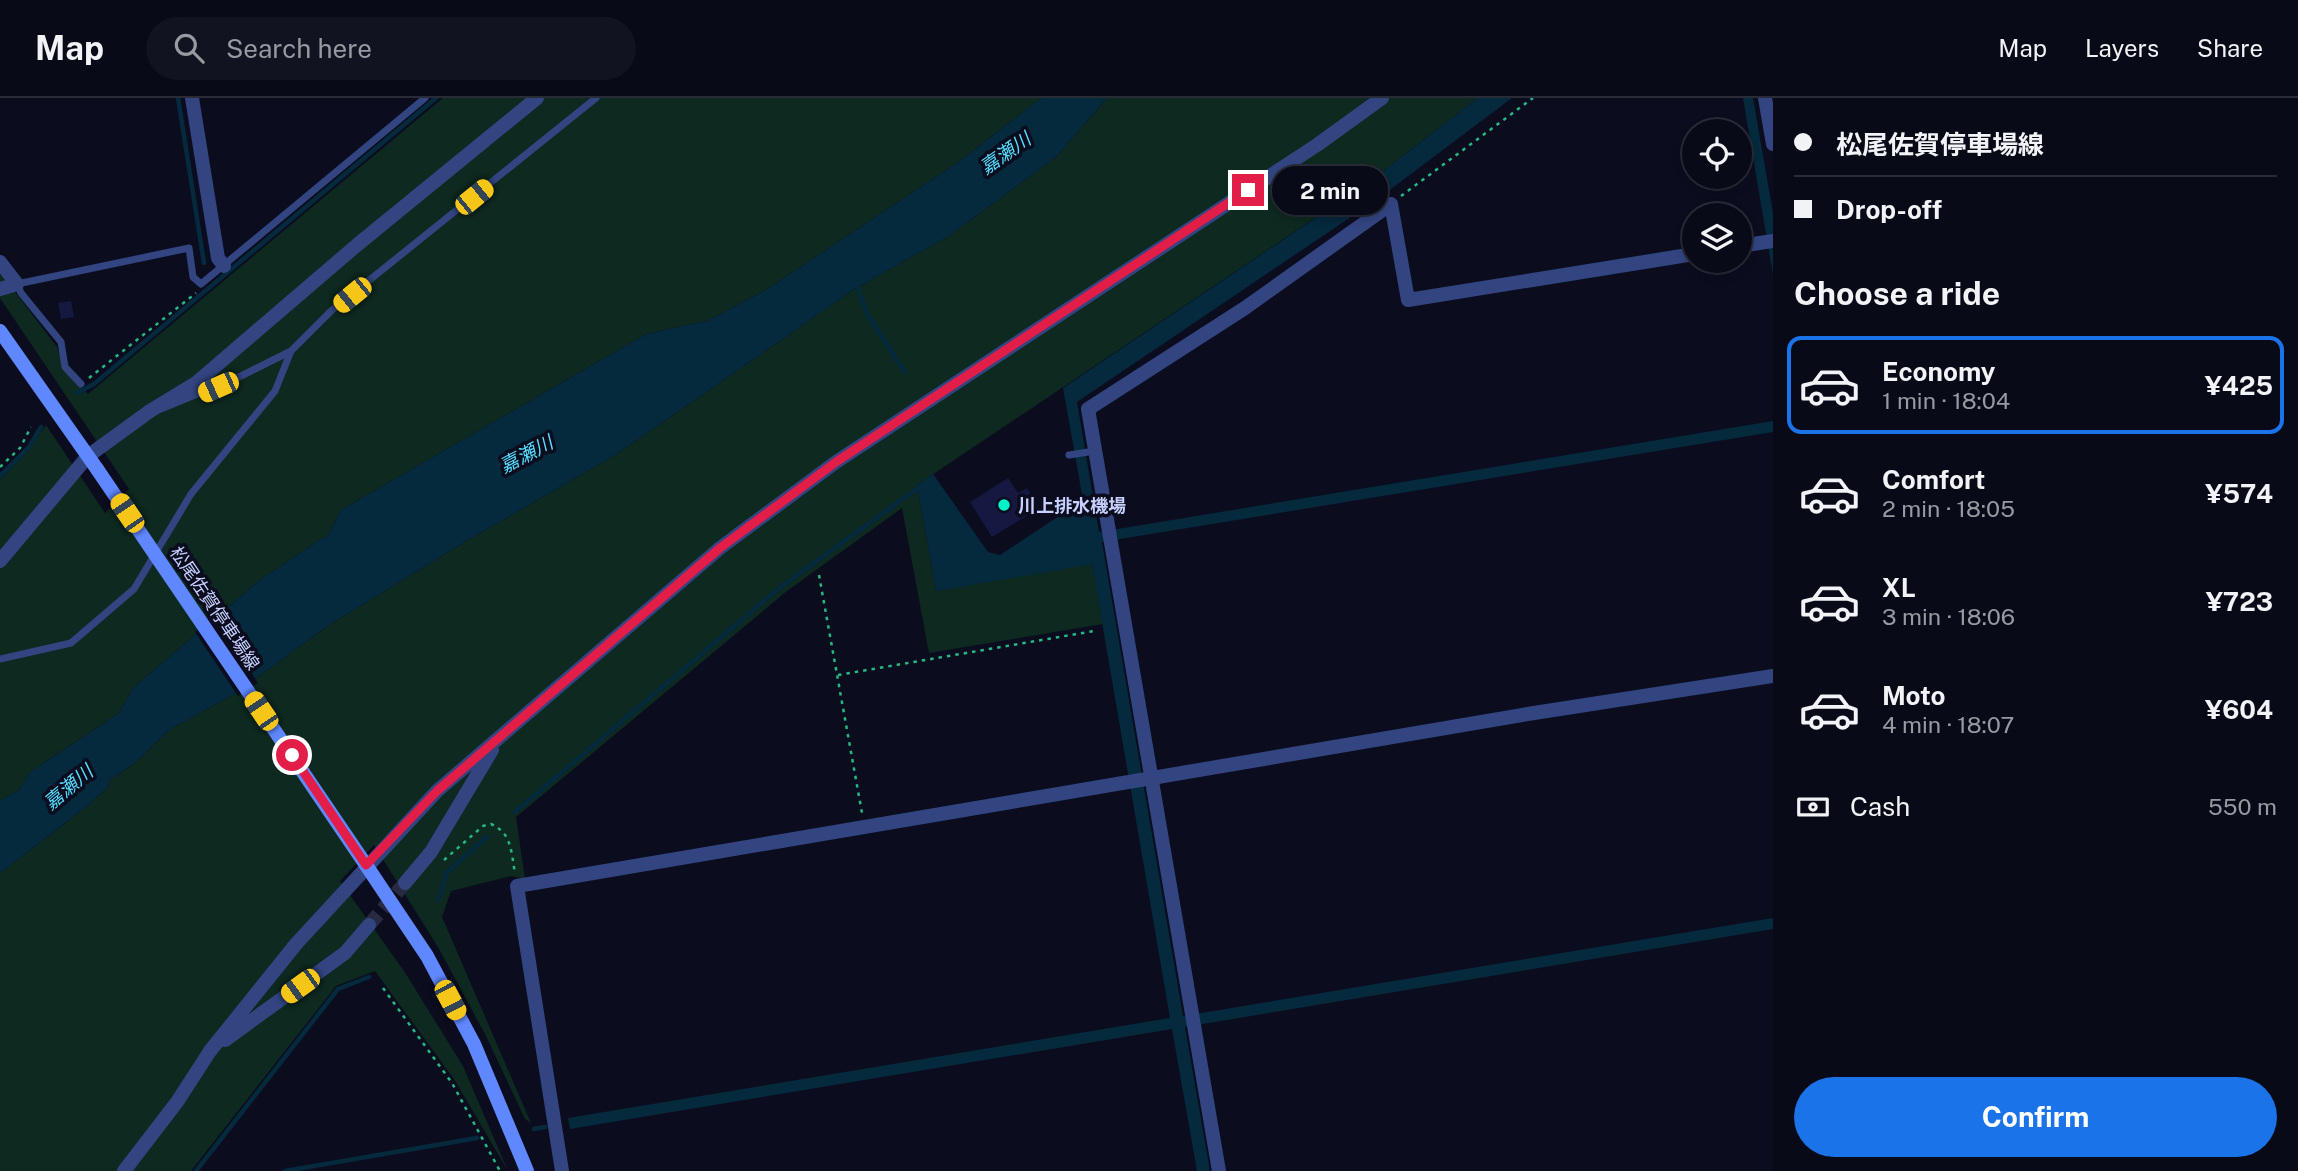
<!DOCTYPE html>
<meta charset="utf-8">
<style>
:root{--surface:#080a17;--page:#111320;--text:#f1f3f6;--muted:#989aa1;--line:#292b36;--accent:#1a73e8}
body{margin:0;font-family:"Public Sans","Noto Sans JP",sans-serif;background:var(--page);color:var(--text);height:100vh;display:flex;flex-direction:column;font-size:26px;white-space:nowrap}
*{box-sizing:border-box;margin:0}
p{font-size:23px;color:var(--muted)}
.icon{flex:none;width:38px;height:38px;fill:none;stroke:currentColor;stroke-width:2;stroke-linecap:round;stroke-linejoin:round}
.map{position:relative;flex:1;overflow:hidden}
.details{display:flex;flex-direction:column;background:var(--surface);width:525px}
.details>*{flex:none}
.banner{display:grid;align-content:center;height:154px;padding:0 21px;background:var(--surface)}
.fabs{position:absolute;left:1682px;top:21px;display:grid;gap:14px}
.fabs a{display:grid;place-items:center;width:70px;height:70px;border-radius:50%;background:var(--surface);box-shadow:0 4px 10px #0003,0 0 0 2px var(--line);font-size:35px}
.end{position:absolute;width:32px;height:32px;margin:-16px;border:9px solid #e11d48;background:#fff;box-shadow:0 0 0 4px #fff}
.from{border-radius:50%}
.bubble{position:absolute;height:49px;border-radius:24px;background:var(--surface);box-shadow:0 4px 10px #0003,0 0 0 2px var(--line);font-size:23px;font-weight:700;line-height:49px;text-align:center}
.car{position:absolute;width:21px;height:42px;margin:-21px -10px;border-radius:9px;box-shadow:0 0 5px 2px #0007;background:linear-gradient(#f5c518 24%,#345 0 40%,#f5c518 0 76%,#345 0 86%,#f5c518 0)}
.banner b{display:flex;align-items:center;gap:24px;height:66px;font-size:26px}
.banner b+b{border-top:2px solid var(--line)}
.banner i{width:18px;height:18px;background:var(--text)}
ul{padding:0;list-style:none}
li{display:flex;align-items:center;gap:21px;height:98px;margin:0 14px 10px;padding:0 7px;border:4px solid transparent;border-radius:14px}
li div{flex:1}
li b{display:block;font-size:26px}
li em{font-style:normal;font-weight:700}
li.selected{border-color:var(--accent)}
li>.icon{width:63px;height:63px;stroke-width:1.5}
h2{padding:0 21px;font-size:32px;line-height:84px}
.pay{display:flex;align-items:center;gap:18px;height:77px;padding:0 21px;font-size:26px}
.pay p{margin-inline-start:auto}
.button{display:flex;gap:14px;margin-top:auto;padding:14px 21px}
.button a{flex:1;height:80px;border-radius:42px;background:var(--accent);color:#fff;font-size:28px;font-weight:700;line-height:80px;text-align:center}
header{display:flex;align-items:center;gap:42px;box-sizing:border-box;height:98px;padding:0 35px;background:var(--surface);border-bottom:2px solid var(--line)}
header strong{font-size:33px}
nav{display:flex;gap:38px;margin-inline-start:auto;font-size:24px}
.search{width:490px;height:63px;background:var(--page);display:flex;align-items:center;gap:18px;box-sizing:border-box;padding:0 24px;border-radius:38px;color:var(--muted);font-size:26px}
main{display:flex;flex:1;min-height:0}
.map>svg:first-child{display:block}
</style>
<header>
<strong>Map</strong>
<div class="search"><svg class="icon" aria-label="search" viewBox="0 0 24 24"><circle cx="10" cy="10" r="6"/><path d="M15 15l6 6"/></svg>Search here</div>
<nav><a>Map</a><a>Layers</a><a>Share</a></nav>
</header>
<main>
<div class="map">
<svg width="1773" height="1073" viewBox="0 0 1773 1073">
<rect width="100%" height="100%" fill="#0b0d1f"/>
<!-- green -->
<path fill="#0d2920" d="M443 0H1041L960 63 766 192 707 223 646 236 341 412 329 436 261 481 134 589 118 616 30 674 19 692 0 703V381L27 354 46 327 105 415 129 391 0 200V174L57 249 63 269 88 296Z
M1107 0H1478L1369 84 917 387 936 492 1092 465 1103 526 929 555 902 410 787 493 516 719 525 781 511 778 451 793 442 819 531 1025 525 1021 486 938 438 849 374 747 340 783 404 873 463 968 508 1073 454 981 375 873 336 888 191 1073H0V775L86 709 108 689 110 682 136 664 169 632 236 595 329 527 468 442 617 356 856 190 949 138 1056 59Z"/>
<!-- water -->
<path fill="#05293d" d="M1041 0H1107L1056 59 949 138 856 190 617 356 468 442 329 527 236 595 169 632 136 664 110 682 108 689 86 709 0 775V703L19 692 30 674 118 616 134 589 261 481 329 436 341 412 646 236 707 223 766 192 960 63Z
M1478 0H1512L1379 100 1077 304 1099 434 1773 323V334L1102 444 1183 918 1773 820V831L1185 929 1210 1073H1197L1172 931 570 1031 568 1020 1170 920 1092 466 936 493 917 387 933 376 988 454 1000 457 1083 402 1063 290 1369 84Z
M1743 0H1753L1773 115V177Z"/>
<!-- pier -->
<path fill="#0b0d1f" d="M212 517 258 585 238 598 195 534Z"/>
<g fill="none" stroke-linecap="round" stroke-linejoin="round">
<!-- stream -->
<path stroke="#05293d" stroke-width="4.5" d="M178 0 204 165
M856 185 867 216 904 273
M77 295 94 286 436 0
M0 378 29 349 41 329
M515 714 778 491 918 390
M439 802 446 775 487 739
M534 1031 545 1029
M196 1073 338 891 369 879
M285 1073 477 1040"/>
</g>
<!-- building -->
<path fill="#151841" d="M71 203 74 219 61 221 58 205Z
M1008 380 1018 395 1027 390 1039 410 992 439 970 404Z"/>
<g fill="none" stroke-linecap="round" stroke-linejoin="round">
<!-- street-tunnel -->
<path stroke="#272a41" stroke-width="14" stroke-dasharray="14 7" stroke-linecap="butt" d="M369 827 405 785"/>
<!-- path -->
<path stroke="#25b786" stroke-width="2.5" stroke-dasharray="3.5 5" stroke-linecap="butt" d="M1401 98 1533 0
M89 280 196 195
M0 369 20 350 31 329
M819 477 862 715
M838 577 1094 533
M444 762 483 728 491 726C512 735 511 754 515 775
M383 890 452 985 500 1073"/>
<!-- lane -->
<path stroke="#324581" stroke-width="7" d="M81 286 65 269 61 244 21 195 17 186 189 150 193 179 201 186 425 0
M161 311 241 278 291 253 331 213 596 0
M1069 357 1095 353
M0 561 71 545 134 491 191 396 275 293 291 253"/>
<!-- street -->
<path stroke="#324581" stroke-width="14" d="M192 0 218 160 224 168
M1765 0 1773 46
M1740 148 1773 143
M0 164 17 186 0 191
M0 463 88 358 150 313 196 285 357 147 537 0
M405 785 431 754 492 652
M225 942 345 855 369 827
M124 1073 177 1004 210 953 296 846 437 693 720 450 836 364 1317 47 1382 0
M562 1073 517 788 1534 615 1773 578
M1219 1073 1088 311 1245 210 1391 106 1408 202 1694 156"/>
<!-- secondary -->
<path stroke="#5f87ff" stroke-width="14" d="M0 233 97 371
M366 767 427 858 474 946 527 1073"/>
<!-- secondary-bridge -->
<path stroke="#5f87ff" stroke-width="14" d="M97 371 366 767"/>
</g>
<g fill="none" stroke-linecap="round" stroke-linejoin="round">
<!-- route -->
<path stroke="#e11d48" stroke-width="9" d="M292 657 366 767 437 693 720 450 836 364 1248 92"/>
</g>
<!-- markers -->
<circle fill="#00f3c9" stroke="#0b0d1f" stroke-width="2.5" cx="1004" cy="407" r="7"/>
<g text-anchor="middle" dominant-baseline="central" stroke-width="7" stroke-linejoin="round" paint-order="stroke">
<!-- poi labels -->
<g font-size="18" font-weight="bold" fill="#c8d1ff" stroke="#0b0d1f" text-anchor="start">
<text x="1018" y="407">川上排水機場</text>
</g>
<!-- street labels -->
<g font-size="18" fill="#c8d1ff" stroke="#0b0d1f">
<text transform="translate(215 510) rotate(56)">松尾佐賀停車場線</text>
</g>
<!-- water labels -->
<g font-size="19" font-style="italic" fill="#56dfff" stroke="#0b0d1f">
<text transform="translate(1005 55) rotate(-35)">嘉瀬川</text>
<text transform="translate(526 356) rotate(-28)">嘉瀬川</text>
<text transform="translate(68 689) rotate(-40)">嘉瀬川</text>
</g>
</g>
</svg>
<div class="fabs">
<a><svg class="icon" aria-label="locate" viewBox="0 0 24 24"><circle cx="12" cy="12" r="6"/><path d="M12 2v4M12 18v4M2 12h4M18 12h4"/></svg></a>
<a><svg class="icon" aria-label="layers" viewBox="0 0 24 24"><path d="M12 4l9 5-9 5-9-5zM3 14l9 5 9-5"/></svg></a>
</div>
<i class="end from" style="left:292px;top:657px"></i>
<i class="end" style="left:1248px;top:92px"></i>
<div class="bubble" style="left:1272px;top:68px;width:116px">2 min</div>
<i class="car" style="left:474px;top:99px;rotate:51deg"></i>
<i class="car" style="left:352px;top:197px;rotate:231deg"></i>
<i class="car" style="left:218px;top:289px;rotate:246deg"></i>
<i class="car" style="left:127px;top:415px;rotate:326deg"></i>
<i class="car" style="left:261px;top:613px;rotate:326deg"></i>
<i class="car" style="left:300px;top:888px;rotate:234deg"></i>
<i class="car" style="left:450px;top:902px;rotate:152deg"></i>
</div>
<section class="details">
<div class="banner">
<b><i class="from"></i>松尾佐賀停車場線</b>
<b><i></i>Drop-off</b>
</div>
<h2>Choose a ride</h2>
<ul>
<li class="selected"><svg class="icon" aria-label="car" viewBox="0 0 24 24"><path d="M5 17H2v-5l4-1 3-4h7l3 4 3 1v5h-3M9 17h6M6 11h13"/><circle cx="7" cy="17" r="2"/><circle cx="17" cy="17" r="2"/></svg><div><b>Economy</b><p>1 min · 18:04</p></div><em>¥425</em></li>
<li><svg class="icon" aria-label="car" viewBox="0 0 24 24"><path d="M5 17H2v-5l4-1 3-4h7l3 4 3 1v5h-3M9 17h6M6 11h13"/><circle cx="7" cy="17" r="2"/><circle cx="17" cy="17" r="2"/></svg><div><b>Comfort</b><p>2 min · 18:05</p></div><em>¥574</em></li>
<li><svg class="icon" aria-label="car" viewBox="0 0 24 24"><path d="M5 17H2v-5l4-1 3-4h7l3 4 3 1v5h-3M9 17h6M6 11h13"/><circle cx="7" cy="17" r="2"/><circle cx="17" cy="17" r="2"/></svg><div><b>XL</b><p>3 min · 18:06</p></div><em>¥723</em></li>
<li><svg class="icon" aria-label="car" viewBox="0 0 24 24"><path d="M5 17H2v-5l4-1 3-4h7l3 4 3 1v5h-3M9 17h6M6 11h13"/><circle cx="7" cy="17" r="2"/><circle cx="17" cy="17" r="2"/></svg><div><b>Moto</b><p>4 min · 18:07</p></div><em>¥604</em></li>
</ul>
<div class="pay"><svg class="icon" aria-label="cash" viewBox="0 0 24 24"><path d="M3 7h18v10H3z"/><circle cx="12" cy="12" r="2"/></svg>Cash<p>550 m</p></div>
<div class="button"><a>Confirm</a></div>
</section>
</main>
